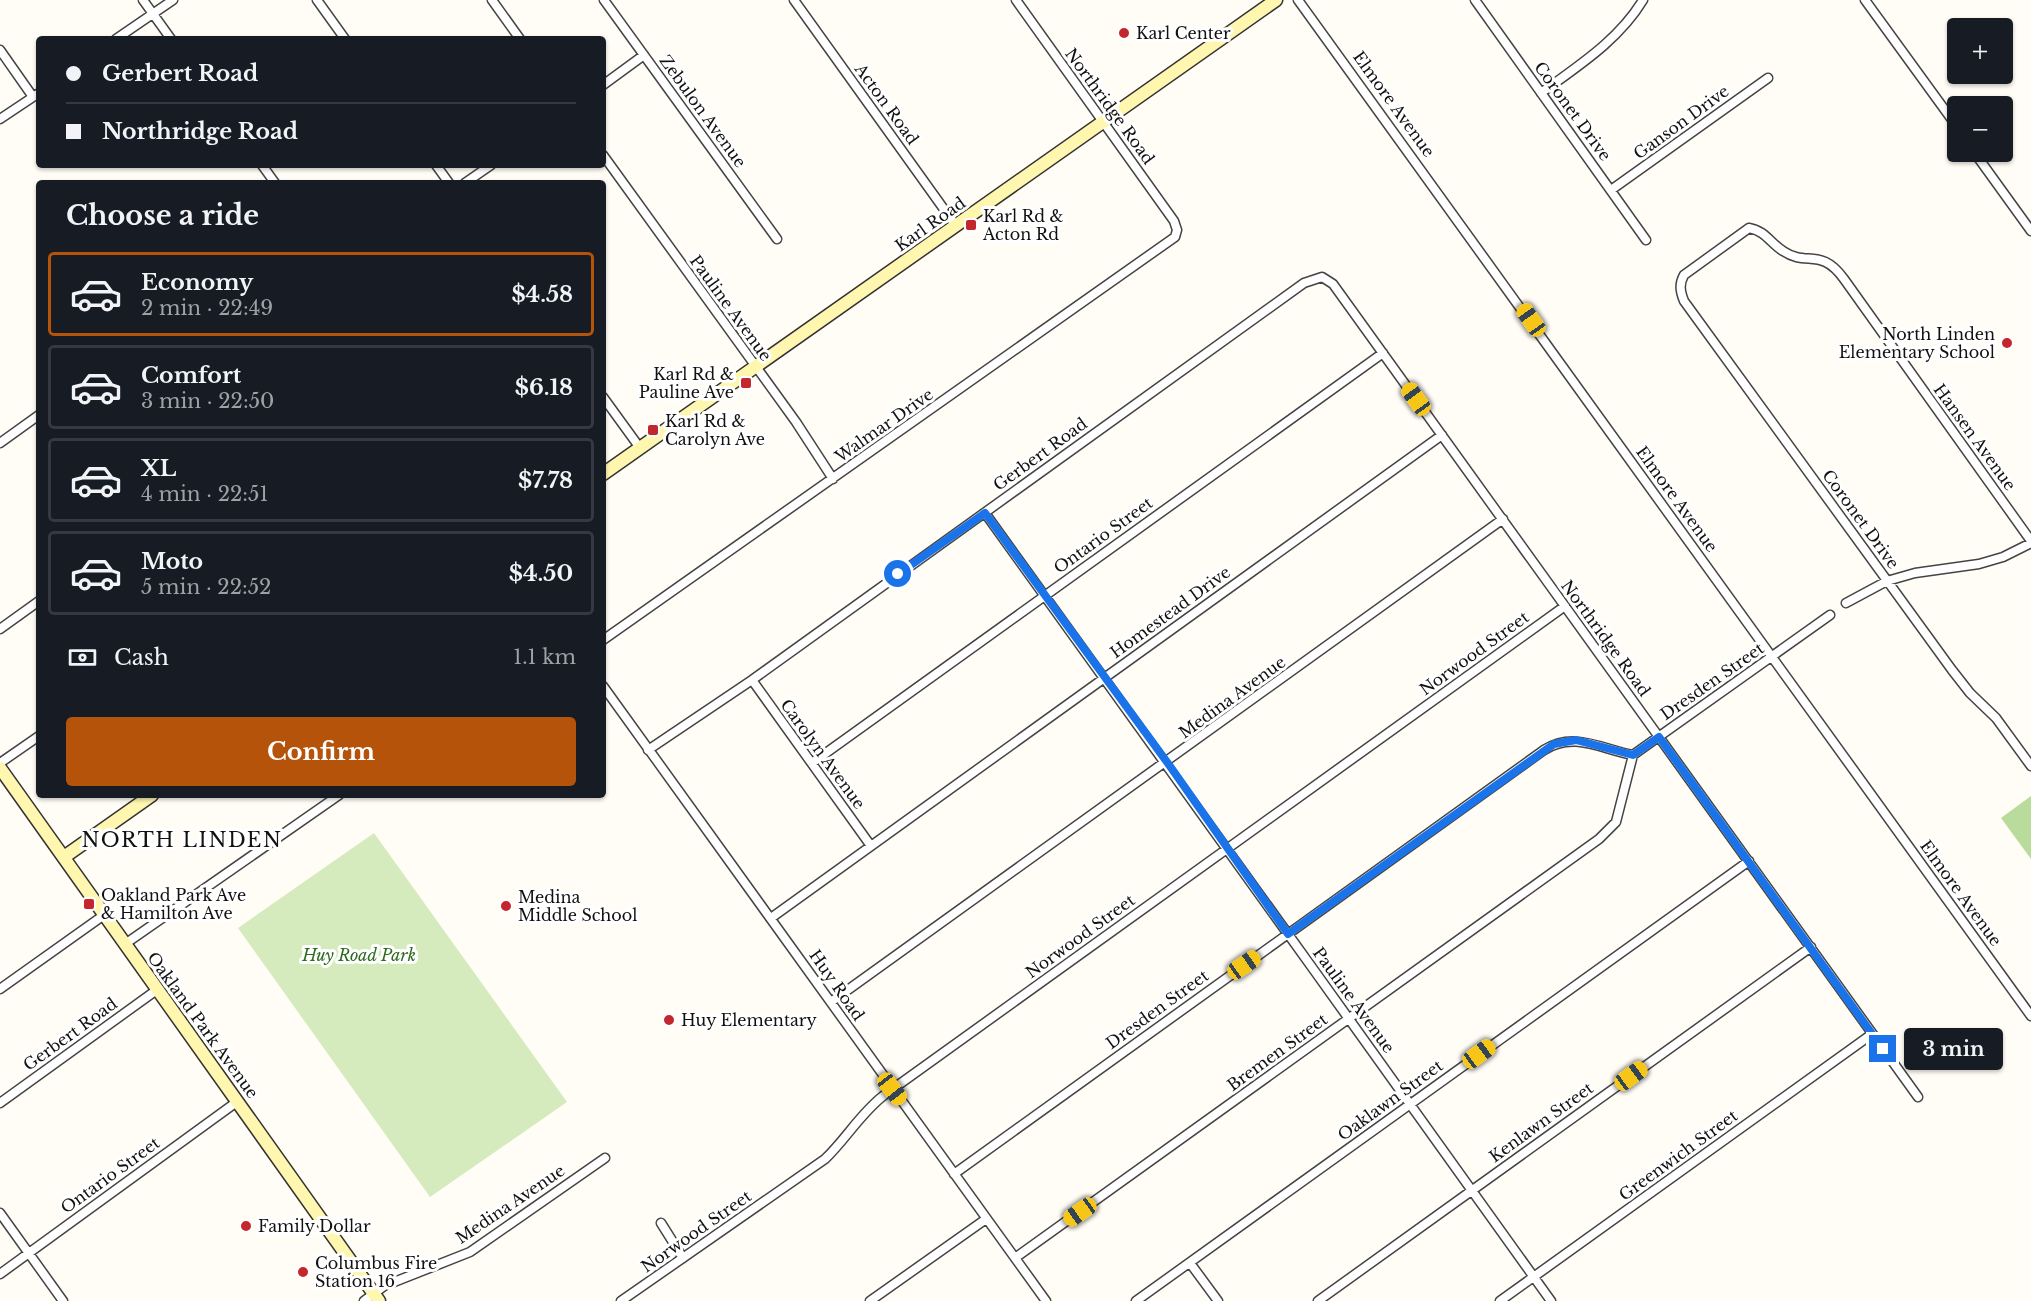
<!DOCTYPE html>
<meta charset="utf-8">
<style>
:root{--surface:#171b24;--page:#242831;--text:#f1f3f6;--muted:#9ea1a6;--line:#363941;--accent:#b45309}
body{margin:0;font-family:"Libre Baskerville",serif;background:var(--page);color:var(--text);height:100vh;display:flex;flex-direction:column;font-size:22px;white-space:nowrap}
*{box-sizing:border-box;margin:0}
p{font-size:20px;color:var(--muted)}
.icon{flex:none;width:33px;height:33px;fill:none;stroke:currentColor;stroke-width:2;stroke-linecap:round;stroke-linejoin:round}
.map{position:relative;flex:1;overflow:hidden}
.details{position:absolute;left:36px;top:180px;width:570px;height:618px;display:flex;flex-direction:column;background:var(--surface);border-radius:6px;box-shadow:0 2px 4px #0004}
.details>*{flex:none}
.banner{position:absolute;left:36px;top:36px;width:570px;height:132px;border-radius:6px;box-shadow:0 2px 4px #0004;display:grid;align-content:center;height:132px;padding:0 30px;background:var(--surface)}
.controls{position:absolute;left:1947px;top:18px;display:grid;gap:12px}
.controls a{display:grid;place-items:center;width:66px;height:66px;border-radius:6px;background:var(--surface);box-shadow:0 2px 4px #0004;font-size:30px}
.end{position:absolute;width:27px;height:27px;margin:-14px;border:8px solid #1a73e8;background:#fff;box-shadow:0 0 0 3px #fff}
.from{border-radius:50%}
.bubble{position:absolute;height:42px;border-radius:6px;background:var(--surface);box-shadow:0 2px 4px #0004;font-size:20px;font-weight:700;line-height:42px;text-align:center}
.car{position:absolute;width:18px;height:36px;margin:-18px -9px;border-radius:8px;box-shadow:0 0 4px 2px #0007;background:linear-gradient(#f5c518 24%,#345 0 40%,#f5c518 0 76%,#345 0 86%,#f5c518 0)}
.banner b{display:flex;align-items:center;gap:21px;height:57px;font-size:22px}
.banner b+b{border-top:2px solid var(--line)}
.banner i{width:15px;height:15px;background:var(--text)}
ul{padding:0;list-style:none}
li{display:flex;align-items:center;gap:18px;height:84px;margin:0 12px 9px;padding:0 18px;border:3px solid var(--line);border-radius:6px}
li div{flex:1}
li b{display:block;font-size:22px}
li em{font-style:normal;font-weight:700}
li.selected{border-color:var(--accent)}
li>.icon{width:54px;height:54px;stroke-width:1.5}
h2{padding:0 30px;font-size:27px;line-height:72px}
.pay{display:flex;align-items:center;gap:15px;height:66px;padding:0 30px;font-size:22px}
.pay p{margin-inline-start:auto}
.button{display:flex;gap:12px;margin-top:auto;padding:12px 30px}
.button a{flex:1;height:69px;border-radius:6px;background:var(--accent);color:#fff;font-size:24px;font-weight:700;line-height:69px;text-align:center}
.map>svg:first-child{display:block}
</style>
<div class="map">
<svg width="2031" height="1301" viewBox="0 0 2031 1301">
<rect width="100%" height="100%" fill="#fffdf5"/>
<!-- green -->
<path fill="#d5ebbd" d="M374 833 567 1102 430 1197 238 928Z"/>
<!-- forest -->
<path fill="#b9dc9c" d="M2031 796V859L2001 818Z"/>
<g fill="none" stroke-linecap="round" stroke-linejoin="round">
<defs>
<path id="street" d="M143 0 171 39
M317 0 345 39
M492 0 520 39
M604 0 777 239
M794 0 956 226
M1298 0 2031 1016
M1475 0 1646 240
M1865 0 1958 128
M116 39 173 0
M0 50 33 97
M603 85 644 55
M1541 93C1578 66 1619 40 1643 0
M0 119 39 93
M1974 152 2031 231
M603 155 796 422 833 479
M262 165 275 183
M436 165 449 183
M465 183 491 165
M1611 190 1768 78
M603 397 640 448
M0 443 39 415
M985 513C1174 775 1363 1038 1551 1301
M2031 541 1844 279C1821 247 1807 267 1783 251 1770 243 1766 231 1749 228L1684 275C1679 284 1680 291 1684 301L1952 670 1970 693 1996 718 2031 766
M1846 603 1887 581 1915 573 1979 564 2003 557 2031 543
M0 629 39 601
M603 640 1175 237 1177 230 1174 221 1016 0
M752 680 871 846
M603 686 1046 1301
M648 750 752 680 1304 283 1322 277 1333 284 1918 1097
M0 763 39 736
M812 763 1383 353
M771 918 1442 435
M125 944 339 795
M0 989 104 915
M831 1002 1503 519
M0 1103 158 989
M954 1174 1544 750C1574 731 1601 749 1633 755L1830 615
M0 1213 63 1301
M661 1223 683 1258
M1015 1258 1599 839 1616 822 1633 755
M1190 1263 1218 1301
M0 1274 238 1101
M364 1301 384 1286 470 1252 605 1158
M621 1301 825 1159C846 1139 860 1114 883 1096L1565 606
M870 1301 986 1219
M1136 1301 1749 861
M1318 1301 1811 947
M1500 1301 1872 1034"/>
<path id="secondary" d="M603 474 1276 0
M0 768 379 1301
M64 857 152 795"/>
</defs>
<!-- street casing -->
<use href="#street" stroke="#444" stroke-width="11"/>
<!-- secondary casing -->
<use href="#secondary" stroke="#333" stroke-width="15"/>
<!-- street -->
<use href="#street" stroke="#fff" stroke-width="8"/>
<!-- secondary -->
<use href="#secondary" stroke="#fff6b0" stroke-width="12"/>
</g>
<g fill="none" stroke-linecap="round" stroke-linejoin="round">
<!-- route -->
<path stroke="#1a73e8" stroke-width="8" d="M898 574 985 513 1167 762 1288 934 1554 744 1576 740 1633 755 1659 737 1883 1049"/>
</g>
<!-- markers -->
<g fill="#c4262e" stroke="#fff" stroke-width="2">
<circle cx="1124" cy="33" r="6"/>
<rect x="965" y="219" width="12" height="12" rx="3"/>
<circle cx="2007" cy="343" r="6"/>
<rect x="740" y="377" width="12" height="12" rx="3"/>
<rect x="647" y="424" width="12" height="12" rx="3"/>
<rect x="83" y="898" width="12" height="12" rx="3"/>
<circle cx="506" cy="906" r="6"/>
<circle cx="669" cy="1020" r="6"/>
<circle cx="246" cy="1226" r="6"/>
<circle cx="303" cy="1272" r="6"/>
</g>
<g text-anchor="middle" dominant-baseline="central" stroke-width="6" stroke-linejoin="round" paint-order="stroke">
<!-- poi labels -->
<g font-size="16" fill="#111" stroke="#fff" text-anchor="start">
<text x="1136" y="33">Karl Center</text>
<text x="983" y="216">Karl Rd &amp;<tspan x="983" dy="18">Acton Rd</tspan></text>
<text x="1995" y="334" text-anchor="end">North Linden<tspan x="1995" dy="18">Elementary School</tspan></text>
<text x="734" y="374" text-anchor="end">Karl Rd &amp;<tspan x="734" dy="18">Pauline Ave</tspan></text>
<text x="665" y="421">Karl Rd &amp;<tspan x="665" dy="18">Carolyn Ave</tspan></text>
<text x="101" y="895">Oakland Park Ave<tspan x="101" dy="18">&amp; Hamilton Ave</tspan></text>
<text x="518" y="897">Medina<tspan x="518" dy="18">Middle School</tspan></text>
<text x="681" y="1020">Huy Elementary</text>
<text x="258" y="1226">Family Dollar</text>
<text x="315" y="1263">Columbus Fire<tspan x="315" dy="18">Station 16</tspan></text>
</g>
<!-- street labels -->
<g font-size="16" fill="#111" stroke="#fff">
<text transform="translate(887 104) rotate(54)">Acton Road</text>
<text transform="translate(1394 104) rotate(54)">Elmore Avenue</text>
<text transform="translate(1110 106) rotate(54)">Northridge Road</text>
<text transform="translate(703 111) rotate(54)">Zebulon Avenue</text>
<text transform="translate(1573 111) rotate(54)">Coronet Drive</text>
<text transform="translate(1681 122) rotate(-36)">Ganson Drive</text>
<text transform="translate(930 224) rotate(-35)">Karl Road</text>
<text transform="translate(731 308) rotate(54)">Pauline Avenue</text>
<text transform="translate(884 425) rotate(-35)">Walmar Drive</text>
<text transform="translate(1975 437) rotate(54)">Hansen Avenue</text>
<text transform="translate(1040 454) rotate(-36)">Gerbert Road</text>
<text transform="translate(1677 499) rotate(54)">Elmore Avenue</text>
<text transform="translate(1861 519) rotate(54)">Coronet Drive</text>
<text transform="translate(1103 535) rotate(-36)">Ontario Street</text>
<text transform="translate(1170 612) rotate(-36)">Homestead Drive</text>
<text transform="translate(1606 638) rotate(54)">Northridge Road</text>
<text transform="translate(1474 653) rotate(-36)">Norwood Street</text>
<text transform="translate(1712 681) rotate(-35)">Dresden Street</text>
<text transform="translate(1232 697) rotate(-36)">Medina Avenue</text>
<text transform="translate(823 754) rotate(54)">Carolyn Avenue</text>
<text transform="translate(1961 893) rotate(54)">Elmore Avenue</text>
<text transform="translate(1080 936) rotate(-36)">Norwood Street</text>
<text transform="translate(837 985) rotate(55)">Huy Road</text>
<text transform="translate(1354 1000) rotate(54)">Pauline Avenue</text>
<text transform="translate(1157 1009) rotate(-36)">Dresden Street</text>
<text transform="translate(203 1025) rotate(54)">Oakland Park Avenue</text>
<text transform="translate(70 1034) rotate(-36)">Gerbert Road</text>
<text transform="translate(1277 1052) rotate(-36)">Bremen Street</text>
<text transform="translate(1390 1100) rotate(-36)">Oaklawn Street</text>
<text transform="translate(1541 1122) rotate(-36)">Kenlawn Street</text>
<text transform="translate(1678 1155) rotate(-36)">Greenwich Street</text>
<text transform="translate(110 1175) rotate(-36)">Ontario Street</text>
<text transform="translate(510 1204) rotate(-34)">Medina Avenue</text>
<text transform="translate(696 1231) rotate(-35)">Norwood Street</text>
</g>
<!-- park labels -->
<g font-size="16" font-style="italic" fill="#2f6b1f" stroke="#fff">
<text x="359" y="955">Huy Road Park</text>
</g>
<!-- quarter labels -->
<g font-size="20" letter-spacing="1.5" fill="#111" stroke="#fff">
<text x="182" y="840">NORTH LINDEN</text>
</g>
</g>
</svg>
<div class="controls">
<a>+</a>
<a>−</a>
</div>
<i class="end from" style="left:898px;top:574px"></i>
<i class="end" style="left:1883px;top:1049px"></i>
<div class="bubble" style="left:1904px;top:1028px;width:99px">3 min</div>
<i class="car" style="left:1531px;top:320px;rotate:325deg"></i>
<i class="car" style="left:1416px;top:399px;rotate:324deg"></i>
<i class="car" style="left:1244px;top:965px;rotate:55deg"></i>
<i class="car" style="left:1479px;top:1054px;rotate:54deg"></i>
<i class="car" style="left:1631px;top:1076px;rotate:54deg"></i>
<i class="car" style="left:892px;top:1089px;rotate:142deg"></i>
<i class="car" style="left:1080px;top:1212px;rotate:235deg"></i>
<div class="banner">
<b><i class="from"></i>Gerbert Road</b>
<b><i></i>Northridge Road</b>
</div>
<section class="details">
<h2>Choose a ride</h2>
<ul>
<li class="selected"><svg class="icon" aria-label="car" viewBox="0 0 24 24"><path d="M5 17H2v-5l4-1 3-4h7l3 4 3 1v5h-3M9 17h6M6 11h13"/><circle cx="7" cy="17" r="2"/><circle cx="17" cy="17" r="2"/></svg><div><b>Economy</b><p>2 min · 22:49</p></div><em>$4.58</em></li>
<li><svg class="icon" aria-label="car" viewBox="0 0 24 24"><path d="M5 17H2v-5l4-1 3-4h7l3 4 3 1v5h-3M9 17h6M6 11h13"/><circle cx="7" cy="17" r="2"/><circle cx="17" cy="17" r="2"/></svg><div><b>Comfort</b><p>3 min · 22:50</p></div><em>$6.18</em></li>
<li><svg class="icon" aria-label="car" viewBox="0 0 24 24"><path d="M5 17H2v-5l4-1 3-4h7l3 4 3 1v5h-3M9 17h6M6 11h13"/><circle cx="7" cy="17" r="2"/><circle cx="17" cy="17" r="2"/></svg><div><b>XL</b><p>4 min · 22:51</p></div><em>$7.78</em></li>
<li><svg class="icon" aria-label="car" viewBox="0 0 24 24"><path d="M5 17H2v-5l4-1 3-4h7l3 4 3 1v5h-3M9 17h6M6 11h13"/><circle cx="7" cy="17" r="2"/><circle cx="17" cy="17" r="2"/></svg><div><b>Moto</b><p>5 min · 22:52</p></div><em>$4.50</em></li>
</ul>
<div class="pay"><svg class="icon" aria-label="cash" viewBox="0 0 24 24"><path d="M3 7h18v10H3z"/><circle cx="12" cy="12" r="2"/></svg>Cash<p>1.1 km</p></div>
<div class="button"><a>Confirm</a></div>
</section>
</div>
